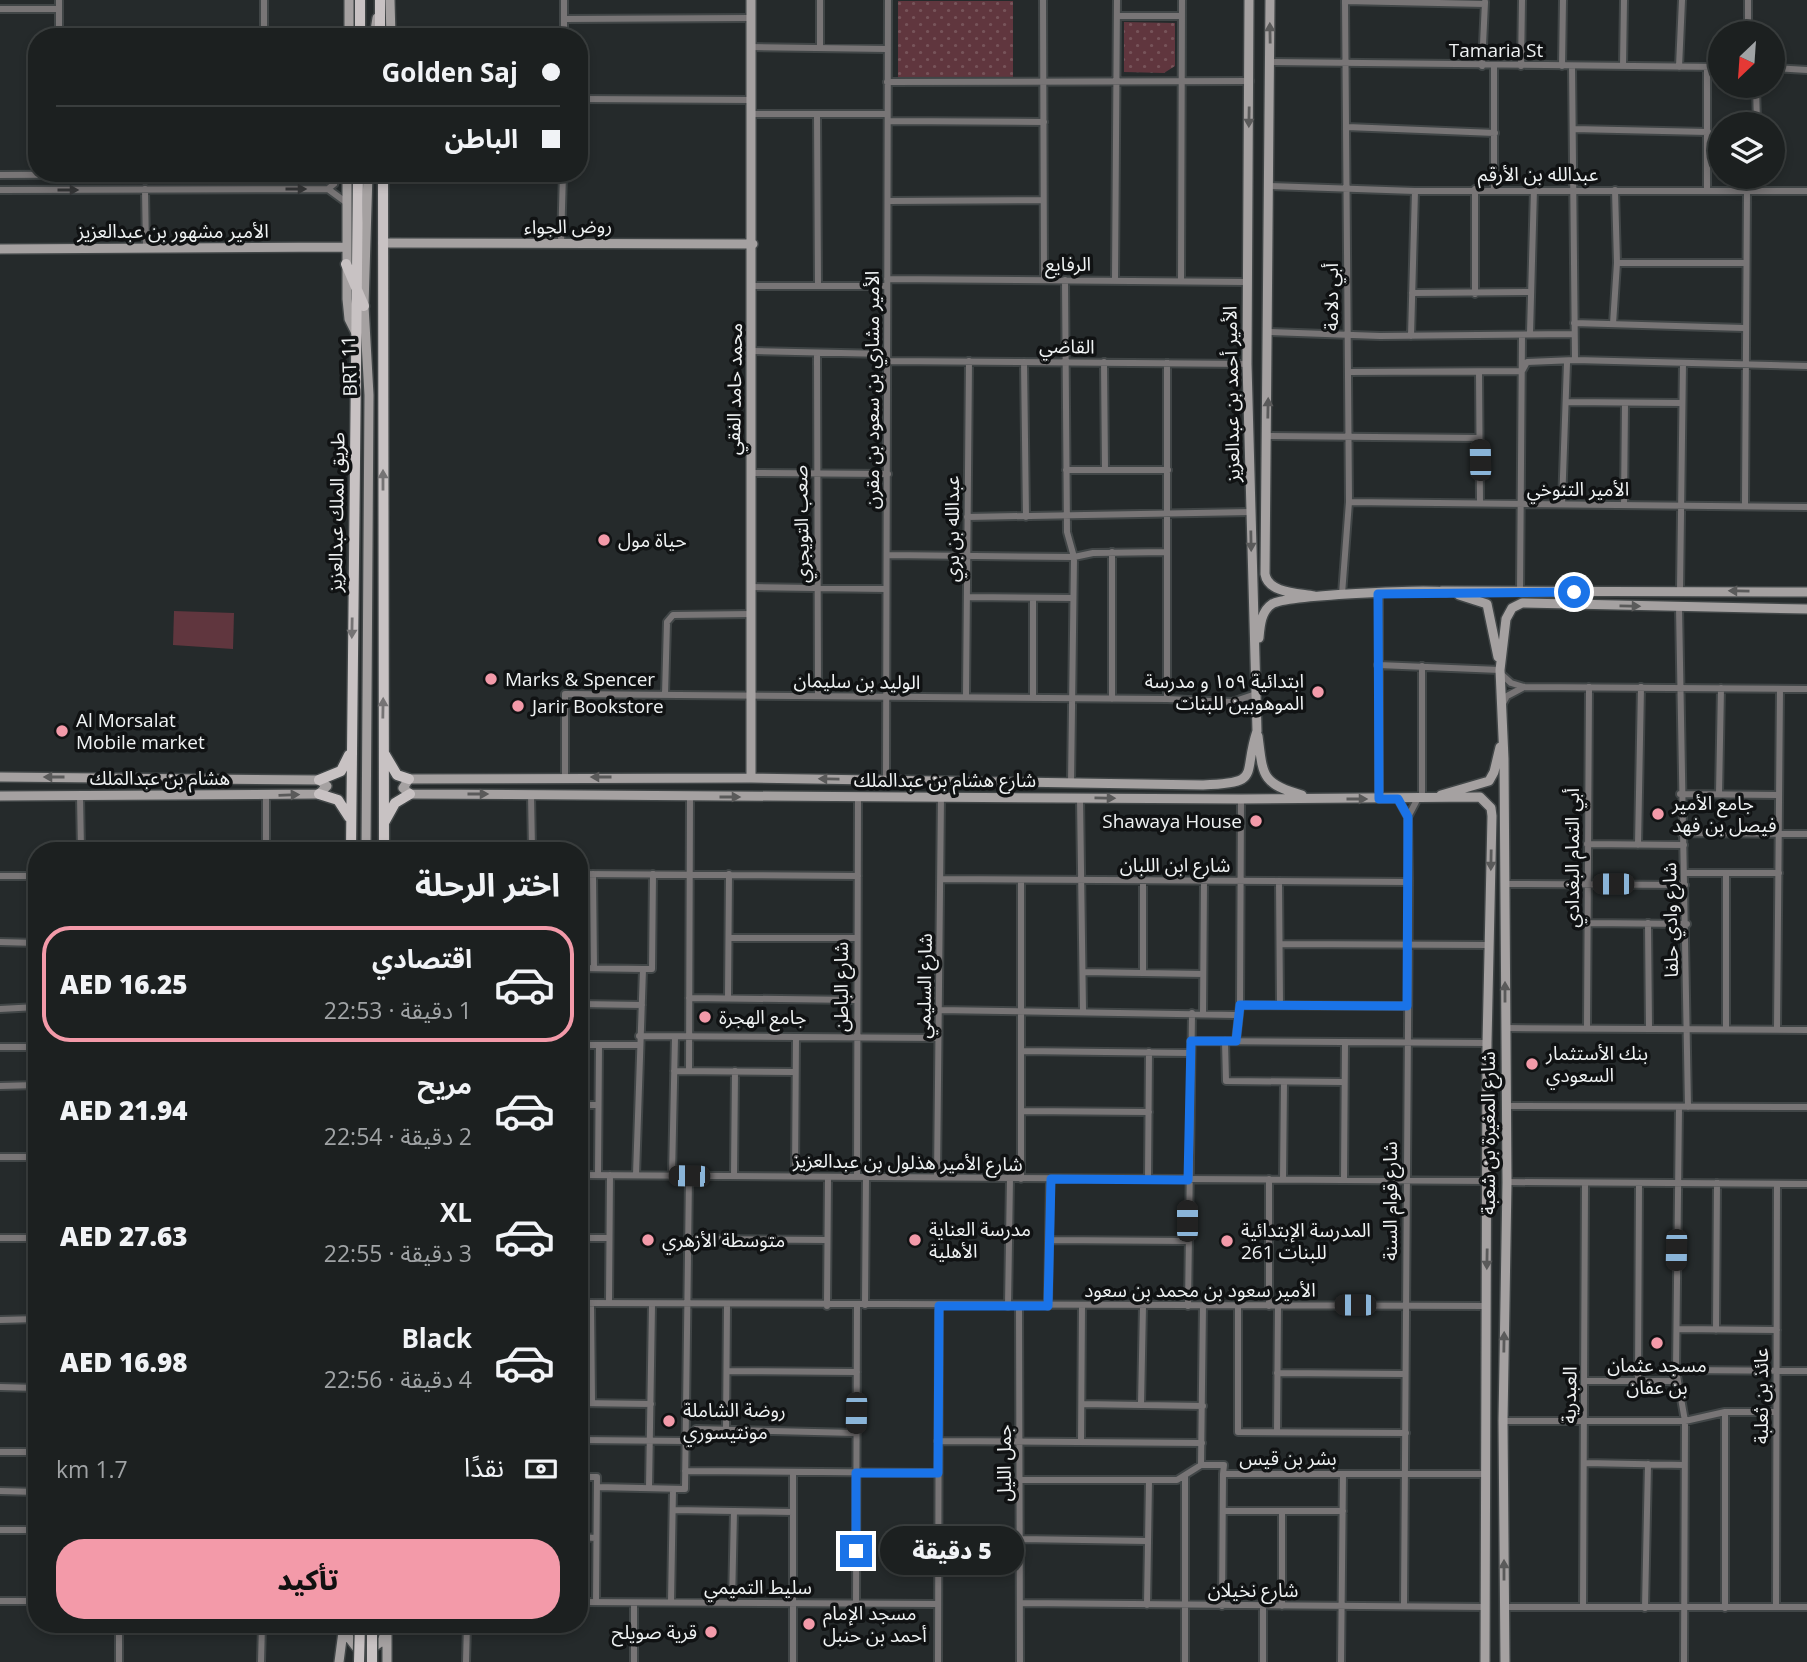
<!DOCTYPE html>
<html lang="ar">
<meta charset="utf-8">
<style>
:root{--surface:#1c2020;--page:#292d2d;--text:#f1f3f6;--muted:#a0a3a5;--line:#3a3e3e;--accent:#f39aa9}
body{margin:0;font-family:"Open Sans","Noto Sans Arabic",sans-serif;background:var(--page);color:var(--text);direction:rtl;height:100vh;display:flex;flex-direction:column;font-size:26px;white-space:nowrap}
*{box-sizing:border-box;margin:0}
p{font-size:23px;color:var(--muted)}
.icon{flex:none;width:38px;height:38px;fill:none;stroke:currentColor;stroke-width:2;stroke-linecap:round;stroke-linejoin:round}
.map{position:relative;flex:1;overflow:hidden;direction:ltr}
.details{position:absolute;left:28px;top:842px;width:560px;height:791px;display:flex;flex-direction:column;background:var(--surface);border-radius:28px;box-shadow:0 4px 10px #0003,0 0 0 2px var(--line);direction:rtl}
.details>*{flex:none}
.guide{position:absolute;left:28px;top:28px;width:560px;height:154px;border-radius:28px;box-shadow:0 4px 10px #0003,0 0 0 2px var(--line);direction:rtl;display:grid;align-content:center;height:154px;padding:0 28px;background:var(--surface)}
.needle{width:46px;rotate:205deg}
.fabs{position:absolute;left:1708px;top:21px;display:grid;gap:14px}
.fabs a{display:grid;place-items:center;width:77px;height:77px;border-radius:50%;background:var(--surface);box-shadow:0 4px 10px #0003,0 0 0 2px var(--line);font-size:35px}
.end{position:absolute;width:32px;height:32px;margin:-16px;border:9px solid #1a73e8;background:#fff;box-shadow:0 0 0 4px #fff}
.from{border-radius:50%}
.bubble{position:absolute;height:49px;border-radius:24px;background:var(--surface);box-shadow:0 4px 10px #0003,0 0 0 2px var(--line);font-size:23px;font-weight:800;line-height:49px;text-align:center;direction:rtl}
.car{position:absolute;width:21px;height:42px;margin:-21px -10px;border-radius:9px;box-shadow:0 0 5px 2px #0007;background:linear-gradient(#222 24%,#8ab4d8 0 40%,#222 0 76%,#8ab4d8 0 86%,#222 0)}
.guide b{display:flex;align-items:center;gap:24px;height:66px;font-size:26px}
.guide b+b{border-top:2px solid var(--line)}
.guide i{width:18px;height:18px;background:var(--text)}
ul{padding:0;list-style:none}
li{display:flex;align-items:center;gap:21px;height:116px;margin:0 14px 10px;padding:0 14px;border:4px solid transparent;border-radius:28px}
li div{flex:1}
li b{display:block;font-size:26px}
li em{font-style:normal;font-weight:800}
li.active{border-color:var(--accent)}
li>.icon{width:63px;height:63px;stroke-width:1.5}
h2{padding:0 28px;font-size:32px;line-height:84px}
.pay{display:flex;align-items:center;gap:18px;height:77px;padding:0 28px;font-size:26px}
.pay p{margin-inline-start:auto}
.action{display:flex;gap:14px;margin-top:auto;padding:14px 28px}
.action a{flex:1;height:80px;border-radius:28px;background:var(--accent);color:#111;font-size:28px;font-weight:800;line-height:80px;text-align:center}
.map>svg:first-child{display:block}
</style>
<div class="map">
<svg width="1807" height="1662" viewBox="0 0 1807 1662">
<defs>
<pattern id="grass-dots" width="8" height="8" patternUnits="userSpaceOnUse" patternTransform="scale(1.75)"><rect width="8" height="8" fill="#60363e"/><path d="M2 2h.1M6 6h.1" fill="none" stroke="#77545a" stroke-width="1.8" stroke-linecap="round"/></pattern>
</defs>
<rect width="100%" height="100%" fill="#252a2b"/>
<!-- grass -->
<path fill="url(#grass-dots)" d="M898 1H1013V79L898 78Z
M1124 22 1175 23V66L1164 73 1124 72Z"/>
<!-- pitch -->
<path fill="#60363e" d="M174 611 234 613 233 649 173 645Z"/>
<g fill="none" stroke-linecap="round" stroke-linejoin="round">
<defs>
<path id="street" d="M59 0V37
M1043 0 1044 280
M1748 0V33
M1345 1 1485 4
M0 9H59
M1117 16H1182
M564 19 751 18
M264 37V0
M564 37V0
M751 47 887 49
M820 48V0
M1271 62 1720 67
M1482 66 1485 2
M1494 66V189
M1521 66 1522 0
M1562 66 1563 0
M1623 66 1624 0
M1679 67 1682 0
M1707 67V191
M1773 68 1807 70
M887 82 1250 81
M1756 86 1757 124
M579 99 752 100
M753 114H886
M817 114 818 286
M888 121 1044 122
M1347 127 1495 133
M1573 129 1708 132
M0 175 331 173
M328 175 334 184 328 189
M1758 177V191
M1270 186 1415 191H1807
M145 189 146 249
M0 190 328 189 347 203
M888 201 1043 200
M561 243 563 173
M1617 263H1745
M887 279 1247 282
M1065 280 1067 532 1074 557 1071 783
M1115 280 1117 0
M1181 281 1182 0
M753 286H887
M1412 293 1531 292
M1475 294V189
M1574 323 1744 328
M1613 324 1617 263 1615 190
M1269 332 1380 336 1573 334
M1530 333 1534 189
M1411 336 1415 191
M753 351 886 354
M817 354 818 695
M1575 360 1807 366
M887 361 1247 364
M1024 362 1026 517
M1104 362 1105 470
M1167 363V699
M1349 372 1522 371 1527 362 1575 360 1572 66
M1479 372 1480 503
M1566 402 1682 403
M1267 436 1479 438
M1066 470H1168
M750 473 888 474
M1349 502 1807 507
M1562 504 1567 363
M1624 505 1625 403
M1745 505 1747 191
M967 517 1251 512
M888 555 1074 557 1093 553 1167 552
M751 587 886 589
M1680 590 1683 363
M1520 592 1522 335
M1342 594 1349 502 1345 0
M1379 594V799
M967 597 1073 598
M1679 607 1688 1107
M1378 665 1500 670
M1500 673 1511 683 1524 687 1807 689
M665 695 667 622 673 615 752 614
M966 697 969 361
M1033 698V598
M1112 699V552
M1232 702 1256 694
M1502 705 1507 696 1524 687
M565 777V694L1167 699 1232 702 1255 710
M886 780 888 0
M531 794 532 850
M1680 794 1778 795
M1719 794 1721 688
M80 796 81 850
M1422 797V666
M1080 798 1083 1011
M1398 799 1408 817 1409 882 1404 1606
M1408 817 1418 798
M1681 833 1807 834
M1587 844 1684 845
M1638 845 1641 687
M266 850V796
M1685 873H1779
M579 874 858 876
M593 874 594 968
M1726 874V1029
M0 876H37
M941 879 1409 882
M1279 881 1280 1005
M1504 884 1685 885
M1588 923 1687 924
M1648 923 1649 1028
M729 938H857
M0 942 37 943
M1280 944 1489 945
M579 968 643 969
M1083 972 1203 974
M1143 973V881
M689 998 856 1000
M728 998 729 874
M579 1004 642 1005
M1240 1005 1407 1006
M0 1009 37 1007
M938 1010 1236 1015
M1203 1013 1204 880
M1505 1028 1807 1030
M1587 1028 1589 687
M1777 1029 1780 689
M639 1036 938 1038
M1191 1041 1487 1043
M1225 1041 1226 1081 1344 1082
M1236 1041 1240 1005 1241 799
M579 1045H639
M0 1047H37
M1022 1051 1190 1053
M674 1071 795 1072
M689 1071 690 797
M0 1086 37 1085
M579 1105H598
M1506 1106 1807 1107
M1679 1107 1676 1370 1685 1421 1684 1662
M1022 1111 1149 1112
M0 1157H37
M579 1175 1489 1181
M598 1175 599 1045
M636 1175 643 969H652L653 874
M672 1175 675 1037
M734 1176 735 1071
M795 1176 796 1037
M857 1177 858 797
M937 1177 941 796
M1021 1179V880
M1148 1179 1149 1052
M1283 1179 1284 1082
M1344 1180 1345 1042
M1507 1182 1807 1184
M0 1238H37
M579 1238H609
M688 1239 827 1240
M1049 1240 1187 1241
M579 1303 1486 1306
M591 1303 592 1403
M609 1303 610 1175
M865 1305 866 1177
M1238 1305V1432L1406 1433
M827 1306 828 1177
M1008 1306 1010 1178
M1019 1306 1020 1662
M1048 1306 1050 1179
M1188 1306 1192 1013
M1269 1306V1179
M0 1320 37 1319
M1677 1329 1777 1330
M1716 1330 1717 1183
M1676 1370 1807 1371
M727 1371 857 1372
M1277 1373 1405 1374
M1586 1381H1677
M1638 1382 1639 1183
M0 1387 37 1388
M579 1403 651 1404
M1082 1404 1203 1406
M1141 1404 1143 1306
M1725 1412V1608
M1503 1421H1685L1725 1412H1776
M726 1430 727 1306
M1277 1432 1278 1306
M579 1440 686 1441 696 1429 856 1433
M938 1441 1202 1443
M1081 1442 1082 1306
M0 1452H37
M1585 1463 1684 1465
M1201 1465 1203 1305
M685 1471 938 1473
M579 1477H597L596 1602
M1185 1477V1662
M1020 1480H1177L1201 1465H1224L1223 1474H1484
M597 1487 685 1489 689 1176
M649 1488 652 1305
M0 1491 37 1492
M673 1510 793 1512
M1224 1511H1343
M0 1530H37
M579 1537 596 1538
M1020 1539 1147 1541
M0 1601H37
M579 1602 937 1604
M671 1602 673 1489
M732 1603 734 1511
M1020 1603 1485 1607
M856 1604 857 1305
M1147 1605 1149 1481
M1222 1606 1223 1474
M1263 1606V1662
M1282 1606V1511
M1504 1607H1807
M1583 1607 1585 1183
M1776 1607 1777 1184
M1645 1608 1648 1464
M119 1662V1624
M261 1662 262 1624
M466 1662 467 1624
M634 1662V1603
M793 1662V1473
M938 1662 939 1306
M1341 1662 1343 1474"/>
<path id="secondary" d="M390 0 391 37
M751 0V778
M1249 0 1247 364 1257 731C1242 776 1263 783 1203 785L751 778 409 779 403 788 410 794 1241 799 1480 797 1491 808 1492 816 1487 1043 1485 1662
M1270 0 1265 574C1268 593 1298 593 1314 596
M349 37V0
M374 37 377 18
M347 173V299L349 319 355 331
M383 243 753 244
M0 249 345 247
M1442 591 1807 592
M1459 595 1487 604 1498 657
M1259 638C1260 626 1261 611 1272 604 1286 595 1424 589 1446 592
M1258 736C1263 775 1261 784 1302 795
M0 777 319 780 327 786 319 794 0 796
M1441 795 1489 781 1494 772 1500 747
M366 850 369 395 364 306 368 173
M344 1631 356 1647 368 1651 382 1641 387 1628
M339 1662 344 1624
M387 1662V1633
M1505 1662 1503 1421 1507 1182 1504 759 1500 670 1506 619 1512 608 1522 603 1807 609"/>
<path id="primary" d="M360 37V0
M380 37V0
M383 173 384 850
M346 264 364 306
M384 753 397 775 409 779
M319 780 341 771 349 755
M319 794 338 800 349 817
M385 821 395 803 410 794
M351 850 358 173"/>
</defs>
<!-- street casing -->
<use href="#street" stroke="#414647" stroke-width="10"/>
<!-- secondary casing -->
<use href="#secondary" stroke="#414647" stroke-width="12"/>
<!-- primary casing -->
<use href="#primary" stroke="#414647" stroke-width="13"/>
<!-- street -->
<use href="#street" stroke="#787576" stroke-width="6"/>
<!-- secondary -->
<use href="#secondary" stroke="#a5a1a1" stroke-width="9"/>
<!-- primary -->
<use href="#primary" stroke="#c8c2c3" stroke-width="10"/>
<defs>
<path id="primary-bridge" d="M359 1662 360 1624
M372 1662V1624"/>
</defs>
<!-- primary-bridge casing -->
<use href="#primary-bridge" stroke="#414647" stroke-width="13" stroke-linecap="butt"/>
<!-- primary-bridge -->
<use href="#primary-bridge" stroke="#c8c2c3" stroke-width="10"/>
</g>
<!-- one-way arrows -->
<defs><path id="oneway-solid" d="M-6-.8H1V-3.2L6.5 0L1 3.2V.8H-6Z" transform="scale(1.75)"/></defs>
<g fill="#5a5a5a">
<use href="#oneway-solid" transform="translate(1270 33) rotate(-91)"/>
<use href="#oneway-solid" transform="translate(1249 117) rotate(91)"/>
<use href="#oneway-solid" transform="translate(1268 408) rotate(-89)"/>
<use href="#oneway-solid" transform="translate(1251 541) rotate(89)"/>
<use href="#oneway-solid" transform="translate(1739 591) rotate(-179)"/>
<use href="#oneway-solid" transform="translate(1630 606) rotate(1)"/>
<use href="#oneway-solid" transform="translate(54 777) rotate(180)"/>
<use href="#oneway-solid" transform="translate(601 777) rotate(-180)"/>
<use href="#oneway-solid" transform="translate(829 779) rotate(-179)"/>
<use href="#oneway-solid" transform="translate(478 794)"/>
<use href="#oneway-solid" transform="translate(289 795) rotate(-2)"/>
<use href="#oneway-solid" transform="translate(730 797)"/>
<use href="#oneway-solid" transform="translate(1105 798) rotate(1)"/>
<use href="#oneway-solid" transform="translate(1357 799)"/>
<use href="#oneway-solid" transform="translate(1491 860) rotate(91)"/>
<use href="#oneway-solid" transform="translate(1505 992) rotate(-90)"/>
<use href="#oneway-solid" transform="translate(1487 1259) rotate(91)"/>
<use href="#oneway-solid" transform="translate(1504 1342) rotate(-89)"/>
<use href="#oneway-solid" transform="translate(1504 1570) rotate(-90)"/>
</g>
<g fill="#343536">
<use href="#oneway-solid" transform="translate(296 189)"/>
<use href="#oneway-solid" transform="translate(68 190)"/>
</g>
<g fill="#757374">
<use href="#oneway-solid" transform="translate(383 480) rotate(-90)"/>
<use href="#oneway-solid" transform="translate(352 628) rotate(91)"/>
<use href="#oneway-solid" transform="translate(383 708) rotate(-89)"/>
</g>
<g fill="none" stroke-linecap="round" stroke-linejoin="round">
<!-- route -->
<path stroke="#1a73e8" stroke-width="9" d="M856 1551V1473H938L939 1306H1048L1051 1179 1188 1180 1191 1041H1236L1240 1005 1407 1006 1408 817 1398 799H1379L1378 594 1574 592"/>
</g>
<!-- markers -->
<g fill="#f39aa9" stroke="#101213" stroke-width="2.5">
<circle cx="604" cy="540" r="7"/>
<circle cx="491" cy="679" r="7"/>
<circle cx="1318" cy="692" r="7"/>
<circle cx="518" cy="706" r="7"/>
<circle cx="62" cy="731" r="7"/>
<circle cx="1658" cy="814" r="7"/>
<circle cx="1256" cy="821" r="7"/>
<circle cx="705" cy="1017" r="7"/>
<circle cx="1532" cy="1064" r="7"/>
<circle cx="648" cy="1240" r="7"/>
<circle cx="915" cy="1240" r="7"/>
<circle cx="1227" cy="1241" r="7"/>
<circle cx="1657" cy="1343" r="7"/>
<circle cx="669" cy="1421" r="7"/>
<circle cx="809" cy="1624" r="7"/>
<circle cx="711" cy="1632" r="7"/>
</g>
<g text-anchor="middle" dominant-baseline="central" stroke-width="7" stroke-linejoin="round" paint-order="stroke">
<!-- street labels -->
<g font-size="19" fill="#eff2f3" stroke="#101213">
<text x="1496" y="50">Tamaria St</text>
<text x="1538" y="174">عبدالله بن الأرقم</text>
<text transform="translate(568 226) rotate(-1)">روض الجواء</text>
<text x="173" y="231">الأمير مشهور بن عبدالعزيز</text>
<text x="1068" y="264">الرفايع</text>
<text transform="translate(1331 297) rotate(-90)">أبي دلامة</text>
<text transform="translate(1067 346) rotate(1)">القاضي</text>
<text transform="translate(349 366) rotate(-92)">BRT 11</text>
<text transform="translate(734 389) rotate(-89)">محمد حامد الفقي</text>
<text transform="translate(872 390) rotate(-90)">الأمير مشاري بن سعود بن مقرن</text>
<text transform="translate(1231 394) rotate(-91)">الأمير أحمد بن عبدالعزيز</text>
<text x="1578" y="489">الأمير التنوخي</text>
<text transform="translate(336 512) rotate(-89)">طريق الملك عبدالعزيز</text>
<text transform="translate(801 524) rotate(-91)">صعب التويجري</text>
<text transform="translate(952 529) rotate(-90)">عبدالله بن بري</text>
<text transform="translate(857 681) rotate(1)">الوليد بن سليمان</text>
<text x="160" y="778">هشام بن عبدالملك</text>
<text x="945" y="780">شارع هشام بن عبدالملك</text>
<text transform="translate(1572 858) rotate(-90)">أبي التمام البغدادي</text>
<text x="1175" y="865">شارع ابن اللبان</text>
<text transform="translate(1670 920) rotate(-91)">شارع وادي حلفا</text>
<text transform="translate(924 986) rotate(-89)">شارع السليمي</text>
<text transform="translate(841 987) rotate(-90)">شارع الباطن</text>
<text transform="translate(1488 1133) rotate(-90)">شارع المغيرة بن شعبة</text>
<text transform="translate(908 1162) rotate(1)">شارع الأمير هذلول بن عبدالعزيز</text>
<text transform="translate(1390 1201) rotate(-90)">شارع قوام السنة</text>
<text x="1200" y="1290">الأمير سعود بن محمد بن سعود</text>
<text transform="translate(1569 1395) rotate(-89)">العبدرية</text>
<text transform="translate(1761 1396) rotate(-90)">عائذ بن ثعلبة</text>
<text x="1288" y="1458">بشر بن قيس</text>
<text transform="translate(1004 1463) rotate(-90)">جمل الليل</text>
<text x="758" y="1587">سليط التميمي</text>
<text x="1253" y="1590">شارع نخيلان</text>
</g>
<!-- poi labels -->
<g font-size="19" fill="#eff2f3" stroke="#101213" text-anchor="start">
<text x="618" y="540">حياة مول</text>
<text x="505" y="679">Marks &amp; Spencer</text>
<text x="1304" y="681" text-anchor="end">ابتدائية ١٥٩ و مدرسة<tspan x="1304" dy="22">الموهوبين للبنات</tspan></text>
<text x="532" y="706">Jarir Bookstore</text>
<text x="76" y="720">Al Morsalat<tspan x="76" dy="22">Mobile market</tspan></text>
<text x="1672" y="803">جامع الأمير<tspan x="1672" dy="22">فيصل بن فهد</tspan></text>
<text x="1242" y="821" text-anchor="end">Shawaya House</text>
<text x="719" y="1017">جامع الهجرة</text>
<text x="1546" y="1053">بنك الأستثمار<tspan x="1546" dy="22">السعودي</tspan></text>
<text x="929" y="1229">مدرسة العناية<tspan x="929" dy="22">الأهلية</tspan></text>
<text x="1241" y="1230">المدرسة الإبتدائية<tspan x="1241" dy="22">261 للبنات</tspan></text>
<text x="662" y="1240">متوسطة الأزهري</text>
<text x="1657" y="1365" text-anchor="middle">مسجد عثمان<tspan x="1657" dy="22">بن عفان</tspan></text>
<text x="683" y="1410">روضة الشاملة<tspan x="683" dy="22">مونتيسوري</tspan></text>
<text x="823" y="1613">مسجد الإمام<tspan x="823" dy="22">أحمد بن حنبل</tspan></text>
<text x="697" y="1632" text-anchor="end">قرية صويلح</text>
</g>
</g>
</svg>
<div class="fabs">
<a><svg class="needle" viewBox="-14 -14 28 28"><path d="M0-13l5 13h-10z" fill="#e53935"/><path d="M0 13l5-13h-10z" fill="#a0a3a5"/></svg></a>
<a><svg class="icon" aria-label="layers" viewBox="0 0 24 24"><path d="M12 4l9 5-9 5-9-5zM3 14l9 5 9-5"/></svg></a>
</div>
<i class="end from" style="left:1574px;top:592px"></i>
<i class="end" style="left:856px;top:1551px"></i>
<div class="bubble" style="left:880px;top:1526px;width:144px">5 دقيقة</div>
<i class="car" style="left:1480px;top:460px;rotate:359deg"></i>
<i class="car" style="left:1613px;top:884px;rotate:270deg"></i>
<i class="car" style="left:689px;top:1176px;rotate:271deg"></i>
<i class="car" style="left:1187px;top:1221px;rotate:0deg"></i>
<i class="car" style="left:1676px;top:1250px;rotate:181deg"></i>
<i class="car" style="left:1355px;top:1305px;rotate:270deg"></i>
<i class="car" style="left:856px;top:1413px;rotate:181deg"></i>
<div class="guide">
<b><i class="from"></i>Golden Saj</b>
<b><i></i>الباطن</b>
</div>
<section class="details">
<h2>اختر الرحلة</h2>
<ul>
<li class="active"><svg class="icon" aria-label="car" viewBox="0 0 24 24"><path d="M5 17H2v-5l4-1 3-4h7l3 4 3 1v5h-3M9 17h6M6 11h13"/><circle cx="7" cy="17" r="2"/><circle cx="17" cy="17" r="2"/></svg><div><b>اقتصادي</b><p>1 دقيقة · 22:53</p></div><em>AED 16.25</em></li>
<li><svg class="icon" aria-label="car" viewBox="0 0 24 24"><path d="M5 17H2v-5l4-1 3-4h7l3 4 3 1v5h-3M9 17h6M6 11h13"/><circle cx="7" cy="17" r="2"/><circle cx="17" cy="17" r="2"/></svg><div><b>مريح</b><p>2 دقيقة · 22:54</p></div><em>AED 21.94</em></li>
<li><svg class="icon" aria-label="car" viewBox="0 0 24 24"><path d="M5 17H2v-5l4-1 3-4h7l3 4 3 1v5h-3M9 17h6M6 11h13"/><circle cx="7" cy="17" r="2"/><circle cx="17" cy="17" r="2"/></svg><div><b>XL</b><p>3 دقيقة · 22:55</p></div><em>AED 27.63</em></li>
<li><svg class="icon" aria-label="car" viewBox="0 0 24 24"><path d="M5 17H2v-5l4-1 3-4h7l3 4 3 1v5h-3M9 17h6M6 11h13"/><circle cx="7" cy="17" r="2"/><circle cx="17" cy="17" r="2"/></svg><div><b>Black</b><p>4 دقيقة · 22:56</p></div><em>AED 16.98</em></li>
</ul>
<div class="pay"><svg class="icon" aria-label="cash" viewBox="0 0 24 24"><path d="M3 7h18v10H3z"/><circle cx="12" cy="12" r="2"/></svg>نقدًا<p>1.7 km</p></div>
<div class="action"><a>تأكيد</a></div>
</section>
</div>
